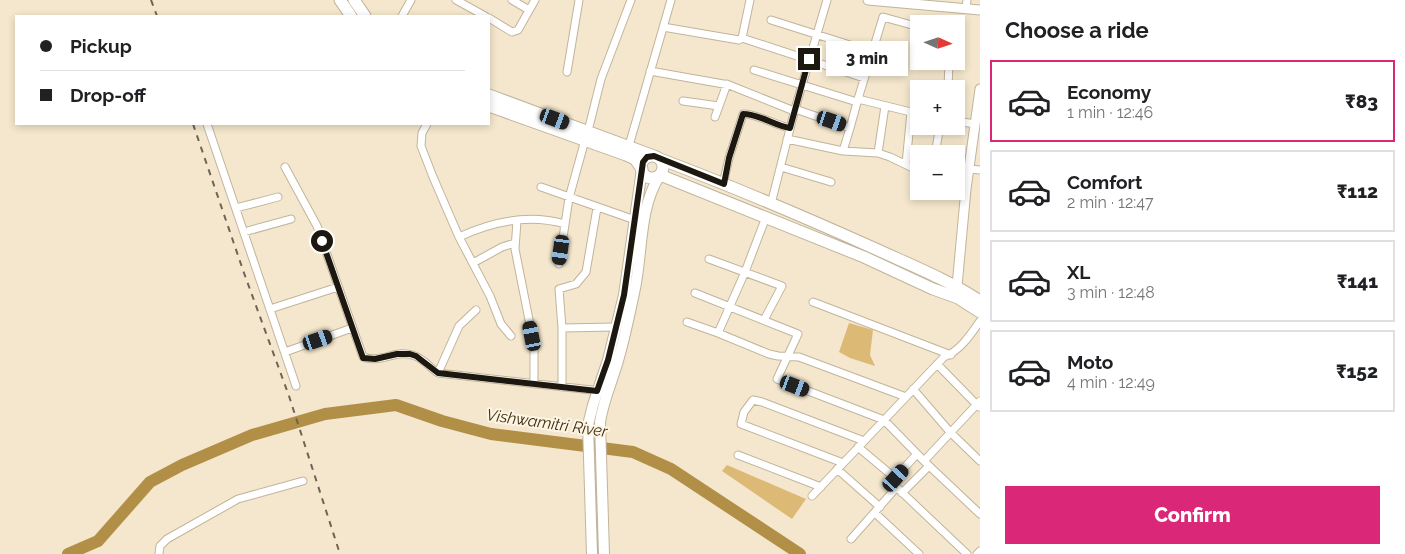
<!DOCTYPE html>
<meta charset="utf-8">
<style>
:root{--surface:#fff;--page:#f2f2f2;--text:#202124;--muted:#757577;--line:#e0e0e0;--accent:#db2777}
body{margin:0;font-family:Raleway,sans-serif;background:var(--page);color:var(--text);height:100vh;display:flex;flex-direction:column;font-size:19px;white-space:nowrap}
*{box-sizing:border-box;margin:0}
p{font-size:16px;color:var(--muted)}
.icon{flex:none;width:28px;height:28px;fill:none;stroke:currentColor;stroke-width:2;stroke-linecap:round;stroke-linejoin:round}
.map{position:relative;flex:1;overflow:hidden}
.sheet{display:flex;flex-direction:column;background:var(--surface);width:425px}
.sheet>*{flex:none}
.hud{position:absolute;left:15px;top:15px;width:475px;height:110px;border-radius:0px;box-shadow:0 2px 8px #0003;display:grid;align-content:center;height:110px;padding:0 25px;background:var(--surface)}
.needle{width:32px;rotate:93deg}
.controls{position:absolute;left:910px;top:15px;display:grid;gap:10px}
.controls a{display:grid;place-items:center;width:55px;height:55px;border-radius:0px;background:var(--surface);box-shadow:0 2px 8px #0003;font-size:25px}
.end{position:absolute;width:22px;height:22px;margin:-11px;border:6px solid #1d180f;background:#fff;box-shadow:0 0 0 2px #fff}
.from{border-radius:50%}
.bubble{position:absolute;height:35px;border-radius:0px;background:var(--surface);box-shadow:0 2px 8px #0003;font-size:16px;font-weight:800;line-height:35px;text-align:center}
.car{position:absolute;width:15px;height:30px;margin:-15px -8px;border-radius:6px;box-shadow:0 0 4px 1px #0007;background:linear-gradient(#222 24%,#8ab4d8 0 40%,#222 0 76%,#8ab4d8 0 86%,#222 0)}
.hud b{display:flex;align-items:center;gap:18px;height:48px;font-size:19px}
.hud b+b{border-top:1px solid var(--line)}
.hud i{width:12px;height:12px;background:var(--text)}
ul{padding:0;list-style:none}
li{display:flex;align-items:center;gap:15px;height:82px;margin:0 10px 8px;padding:0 15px;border:2px solid var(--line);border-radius:0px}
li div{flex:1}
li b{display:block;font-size:19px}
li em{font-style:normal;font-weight:800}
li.selected{border-color:var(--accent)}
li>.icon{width:45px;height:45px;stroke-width:1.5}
h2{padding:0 25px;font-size:22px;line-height:60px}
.cta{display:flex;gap:10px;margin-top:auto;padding:10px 25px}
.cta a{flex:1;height:58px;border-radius:0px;background:var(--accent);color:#fff;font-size:20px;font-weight:800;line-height:58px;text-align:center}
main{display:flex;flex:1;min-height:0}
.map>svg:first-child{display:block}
</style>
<main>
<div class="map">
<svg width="980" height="554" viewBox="0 0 980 554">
<rect width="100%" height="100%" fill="#f4e7cd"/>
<!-- green -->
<path fill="#dcba75" d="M849 323 873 330 870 355 875 366 850 358 839 352Z
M727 465 806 499 792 519 722 471Z"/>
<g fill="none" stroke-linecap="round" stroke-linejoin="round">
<!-- river -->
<path stroke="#b28f46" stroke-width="12" d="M68 554 98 541 150 482 182 465 252 435 325 414 396 405 442 421 491 434 633 452 671 469 800 554"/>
<defs>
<path id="minor" d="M456 0 485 16
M512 0 529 10
M966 8 967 0
M402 16 411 0
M489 18 512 32 518 30 535 0
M771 20 872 52
M663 27 739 40 742 38 750 0
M742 38 864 78
M754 70 857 102
M650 71 729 85 794 111
M567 72 579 0
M948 89 949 61
M858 99 883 17 919 27
M683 101 719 106
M795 109 850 128 858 99 919 114
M715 117 727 84
M956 121 975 124
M207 124 296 386
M427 124 422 133 421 146 433 177 459 237 490 296 501 324 511 336
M588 131 601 79 631 0
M787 139 843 151 878 153 890 157 919 171
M628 149 671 0
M843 151 850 128
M878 153 885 106
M935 154 940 126
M906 164 911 112
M285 167 317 226 363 357C380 364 398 348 415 356 424 359 430 368 438 373L601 391
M781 167 831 182
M969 169 980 170
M723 184 729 158 743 114C759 114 774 125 790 128
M541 187 635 220
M956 187 966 189
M771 204 795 109 827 0
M236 208 278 197
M517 221 515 249 534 345V384
M244 232 291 219
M459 237C493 221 529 214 565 224
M709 259 782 286 764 320
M473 263 502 247 515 243
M559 264 569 198 585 140
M695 293 798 334 777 379 884 420 924 461 980 514
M813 302 951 355
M270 309 338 287
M687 322 718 333 769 354 778 356 799 357 906 397
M562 328 616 327
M718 333 745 272 766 217
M285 352 352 328
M937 364 979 407
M438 373 459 326 476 310
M562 387V328L559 289 576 284 586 272 597 208
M913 389 950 432 980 461
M858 447 895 478
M917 454 891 482 967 554
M738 455 821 487
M924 461 980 401
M843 463 741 424 744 412 753 400 762 402 864 441
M837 469 880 507
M902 493 929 466
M812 496 944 357C960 351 971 334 980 321
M875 513 919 554
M851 539 896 488
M159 554 160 546 167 539 238 499 303 481
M977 554 980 551"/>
<path id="tertiary" d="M868 0 980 10
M955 292 957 286 966 189 980 89"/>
<path id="secondary" d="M592 554 588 425 593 405 608 360 624 295 642 169
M604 554 600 422C603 402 611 384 617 364 624 341 629 317 634 293 643 255 638 209 660 175"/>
<path id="primary" d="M340 0 351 16
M354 0 365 16
M489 95 654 156
M489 106 626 155 635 159 642 169
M641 167a11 11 0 1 1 22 0a11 11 0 1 1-22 0Z
M660 159C734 187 807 218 878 250 913 266 948 280 980 301
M660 175 864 257 933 289 958 298 980 312"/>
</defs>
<!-- minor casing -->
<use href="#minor" stroke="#c1b49b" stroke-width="9"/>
<!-- tertiary casing -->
<use href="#tertiary" stroke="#c1b49b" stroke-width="11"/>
<!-- secondary casing -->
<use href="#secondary" stroke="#c1b49b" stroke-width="12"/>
<!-- primary casing -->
<use href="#primary" stroke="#c1b49b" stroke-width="13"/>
<!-- minor -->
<use href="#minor" stroke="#fff" stroke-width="7"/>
<!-- tertiary -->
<use href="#tertiary" stroke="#fff" stroke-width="9"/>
<!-- secondary -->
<use href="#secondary" stroke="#fff" stroke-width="10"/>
<!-- primary -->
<use href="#primary" stroke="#fff" stroke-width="11"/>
<!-- rail -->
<path stroke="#6c6455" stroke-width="2" stroke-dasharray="6 6" stroke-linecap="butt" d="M151 0 157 16
M193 124 244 273 289 396 340 554"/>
</g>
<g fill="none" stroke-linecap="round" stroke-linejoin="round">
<!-- route -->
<path stroke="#1d180f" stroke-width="6" d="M322 241 363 358 375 359 397 354H410L416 356 438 373 597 391 608 360 624 295 643 162 647 157 654 156 724 184 729 158 743 114C760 114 773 125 790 128L809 59"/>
</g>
<g text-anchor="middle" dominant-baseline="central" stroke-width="4" stroke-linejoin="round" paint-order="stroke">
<!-- water labels -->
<g font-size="16" font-style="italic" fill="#3f2f0f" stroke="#fdf5e5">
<text transform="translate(547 423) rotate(8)">Vishwamitri River</text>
</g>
</g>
</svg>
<div class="controls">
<a><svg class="needle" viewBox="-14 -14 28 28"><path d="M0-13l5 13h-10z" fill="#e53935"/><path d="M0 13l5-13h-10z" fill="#757577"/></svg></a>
<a>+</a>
<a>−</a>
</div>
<i class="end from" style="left:322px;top:241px"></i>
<i class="end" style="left:809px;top:59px"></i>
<div class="bubble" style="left:826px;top:41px;width:82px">3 min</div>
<i class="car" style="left:555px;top:119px;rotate:110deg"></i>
<i class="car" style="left:832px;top:121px;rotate:109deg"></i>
<i class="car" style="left:561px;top:250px;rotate:188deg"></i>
<i class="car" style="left:532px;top:336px;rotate:349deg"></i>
<i class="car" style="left:318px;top:340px;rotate:71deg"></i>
<i class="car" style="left:795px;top:386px;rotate:111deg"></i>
<i class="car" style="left:896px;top:478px;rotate:42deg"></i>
<div class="hud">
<b><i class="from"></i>Pickup</b>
<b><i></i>Drop-off</b>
</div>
</div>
<section class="sheet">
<h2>Choose a ride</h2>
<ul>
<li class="selected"><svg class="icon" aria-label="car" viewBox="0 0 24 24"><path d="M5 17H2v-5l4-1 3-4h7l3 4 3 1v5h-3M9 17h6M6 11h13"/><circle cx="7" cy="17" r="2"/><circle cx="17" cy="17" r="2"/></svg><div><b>Economy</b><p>1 min · 12:46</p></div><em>₹83</em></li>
<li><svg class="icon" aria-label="car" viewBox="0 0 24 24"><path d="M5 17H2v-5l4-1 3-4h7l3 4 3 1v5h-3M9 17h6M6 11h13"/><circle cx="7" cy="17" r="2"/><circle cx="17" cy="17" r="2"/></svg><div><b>Comfort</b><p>2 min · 12:47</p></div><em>₹112</em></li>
<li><svg class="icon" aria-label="car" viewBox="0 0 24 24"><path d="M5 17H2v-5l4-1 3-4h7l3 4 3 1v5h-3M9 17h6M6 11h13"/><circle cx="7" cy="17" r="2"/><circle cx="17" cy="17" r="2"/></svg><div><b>XL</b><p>3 min · 12:48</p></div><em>₹141</em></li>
<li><svg class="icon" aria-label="car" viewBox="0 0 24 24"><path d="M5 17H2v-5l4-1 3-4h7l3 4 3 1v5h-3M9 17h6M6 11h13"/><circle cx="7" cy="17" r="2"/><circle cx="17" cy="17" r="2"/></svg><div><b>Moto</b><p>4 min · 12:49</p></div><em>₹152</em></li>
</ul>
<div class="cta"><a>Confirm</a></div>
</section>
</main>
